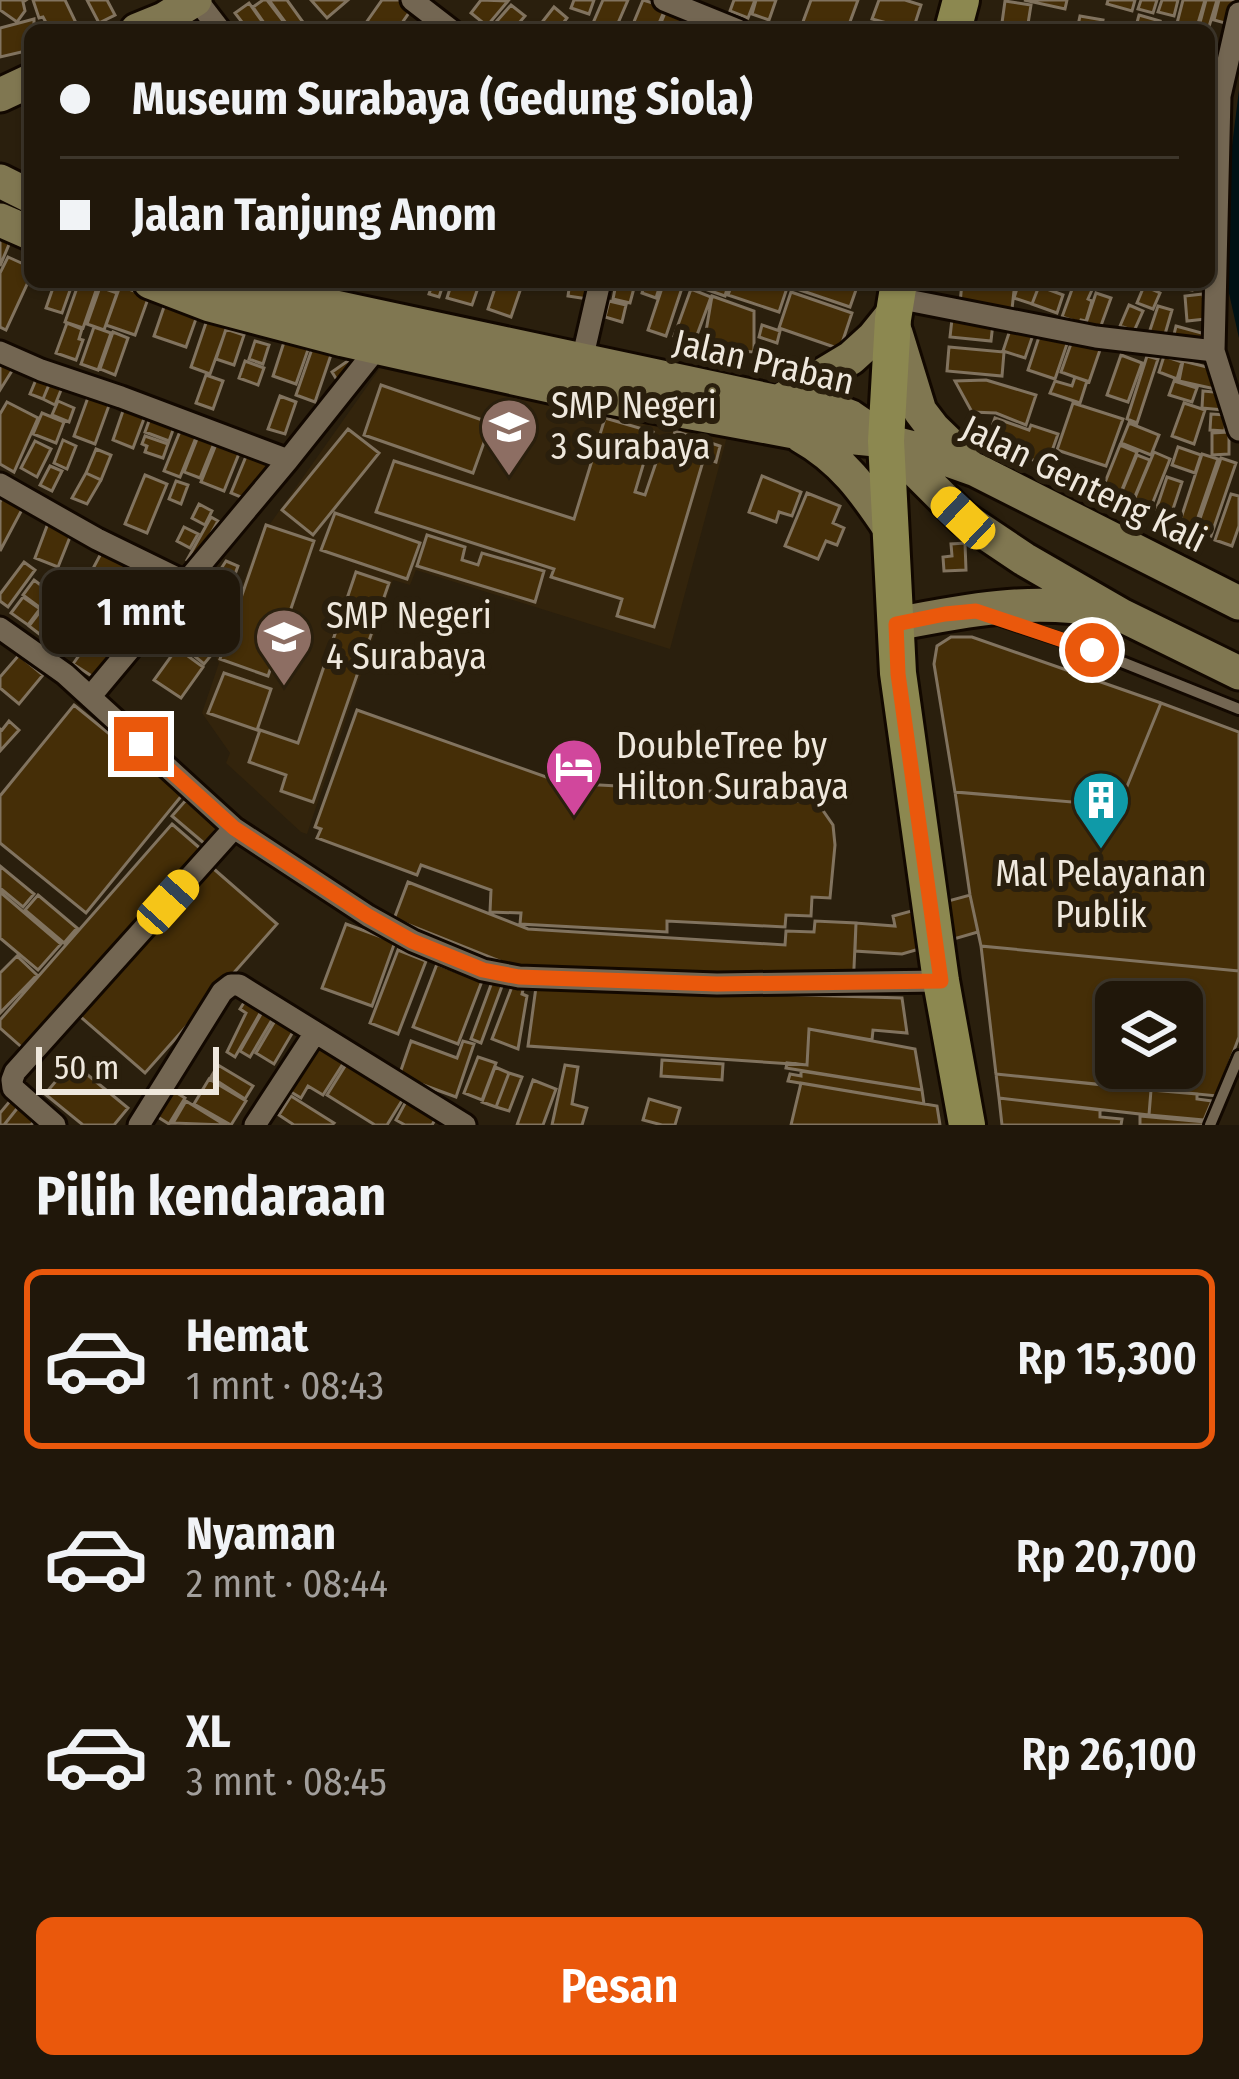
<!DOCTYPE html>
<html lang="id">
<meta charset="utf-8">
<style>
:root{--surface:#20170a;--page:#2d2418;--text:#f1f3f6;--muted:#a29f9c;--line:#3d362b;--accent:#ea580c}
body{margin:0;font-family:"Fira Sans Condensed",sans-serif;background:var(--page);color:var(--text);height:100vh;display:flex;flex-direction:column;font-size:45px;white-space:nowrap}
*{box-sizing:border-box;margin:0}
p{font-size:39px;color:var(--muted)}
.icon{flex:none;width:66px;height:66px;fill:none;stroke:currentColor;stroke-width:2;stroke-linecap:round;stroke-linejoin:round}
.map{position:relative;height:1125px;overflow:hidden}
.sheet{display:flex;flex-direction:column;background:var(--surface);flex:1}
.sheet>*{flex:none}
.top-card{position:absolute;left:24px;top:24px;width:1191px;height:264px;border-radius:18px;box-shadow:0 3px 9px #0004,0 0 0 3px var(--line);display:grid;align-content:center;height:264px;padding:0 36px;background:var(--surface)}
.fabs{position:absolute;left:1095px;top:981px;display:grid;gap:24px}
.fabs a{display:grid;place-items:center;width:108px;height:108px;border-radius:18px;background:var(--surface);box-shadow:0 3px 9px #0004,0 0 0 3px var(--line);font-size:60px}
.scale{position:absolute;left:36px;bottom:30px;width:183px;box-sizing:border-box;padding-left:12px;border:6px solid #efe8dd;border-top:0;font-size:33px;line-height:42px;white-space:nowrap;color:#efe8dd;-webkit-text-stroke:9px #2a1f0d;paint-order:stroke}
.end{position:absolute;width:54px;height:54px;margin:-27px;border:15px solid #ea580c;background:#fff;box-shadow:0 0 0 6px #fff}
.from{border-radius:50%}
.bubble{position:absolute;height:84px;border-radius:18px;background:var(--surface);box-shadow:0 3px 9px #0004,0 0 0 3px var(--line);font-size:39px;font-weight:600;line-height:84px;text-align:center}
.car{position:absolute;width:36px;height:72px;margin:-36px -18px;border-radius:15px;box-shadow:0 0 9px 3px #0007;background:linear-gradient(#f5c518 24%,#345 0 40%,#f5c518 0 76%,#345 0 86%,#f5c518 0)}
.top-card b{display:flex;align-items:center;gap:42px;height:114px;font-size:45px}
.top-card b+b{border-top:3px solid var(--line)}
.top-card i{width:30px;height:30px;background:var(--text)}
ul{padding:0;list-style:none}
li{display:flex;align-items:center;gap:36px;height:180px;margin:0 24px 18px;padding:0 12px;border:6px solid transparent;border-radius:18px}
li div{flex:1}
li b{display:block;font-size:45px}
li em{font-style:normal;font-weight:600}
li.on{border-color:var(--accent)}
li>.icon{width:108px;height:108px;stroke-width:1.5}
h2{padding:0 36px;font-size:54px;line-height:144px}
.button{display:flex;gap:24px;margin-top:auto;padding:24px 36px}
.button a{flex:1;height:138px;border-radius:18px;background:var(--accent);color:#fff;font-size:48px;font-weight:600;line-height:138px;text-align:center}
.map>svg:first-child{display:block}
</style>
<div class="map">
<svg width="1239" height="1125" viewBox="0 0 1239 1125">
<rect width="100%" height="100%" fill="#2a1f0d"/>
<!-- built -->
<path fill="#33240c" d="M385 361 728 433 670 649 416 570 410 585 393 580 307 834 301 832 226 763 230 753 202 713 219 663 216 658 265 523 270 524Z"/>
<!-- water -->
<path fill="#001114" d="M1239 90V338L1226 280 1230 162Z"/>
<!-- building -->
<path fill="#452e07" stroke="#81735f" stroke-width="3" fill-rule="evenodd" d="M0 0H26L23 2 25 11 17 22 0 10Z
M33 0H65L79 29 50 30 43 17 39 18Z
M87 0H107L115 15 99 23Z
M263 0H267L290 30H269L253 7Z
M269 0H287L305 25 298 30H291Z
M311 0H348L327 18Z
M382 0H403L413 7 397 30H361Z
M481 0 508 1 487 26 471 13Z
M574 0H594L589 14 571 8Z
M603 0H628L615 30H590Z
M643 0 666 7 656 30 631 29Z
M734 0H755L748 18 730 11Z
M756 0H776L769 20 752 14Z
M811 0H858L847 30H800Z
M879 0H905L921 5 913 30 872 19Z
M1024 0H1067L1065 9Z
M1108 0H1135L1132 11 1107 4Z
M1141 0H1157L1153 13 1138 9Z
M1162 0H1178L1174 16 1158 12Z
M1183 0H1205L1196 30 1176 27Z
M1206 0H1217L1208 30H1198Z
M1219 0H1239L1232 25 1214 20Z
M1005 1 1031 5 1027 30H1001Z
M249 3 266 27 262 30H248L235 13Z
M511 5 525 16 513 30H489Z
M554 7 567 18 558 30H536Z
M667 8 684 15 678 30H658Z
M1139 15 1160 21 1157 30H1135Z
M1080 16 1103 20 1101 30H1077Z
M34 19V30H30V50L0 57V28Z
M0 238 10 242 0 266Z
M8 257 30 267V278L6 330 0 327V273Z
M55 282H73L62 313 46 308Z
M79 282H99L83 328 65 322Z
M433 282H444L439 297 429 294Z
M452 282 479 285 472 305 447 298Z
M497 282H523L511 317 488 309Z
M570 282H591L588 299 568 296Z
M645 282H661L656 298 642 293Z
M664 282 683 285 666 336 648 330Z
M704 282H729L725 296 702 288Z
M733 282H780L788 285 779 312 728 295Z
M793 282H841L857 287 850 307 791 287Z
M962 282H1015L1012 309 960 304Z
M1019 282 1039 286 1032 304 1014 298Z
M1146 282H1193L1192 290Z
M616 284 634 288 630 303 613 299Z
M1074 284 1092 290 1088 299 1092 301 1086 321 1081 320 1080 323 1062 317Z
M120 286 149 296 135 335 106 325Z
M1039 286 1063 295 1057 313 1032 304Z
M1144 286 1160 293 1153 309 1137 303Z
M100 287 117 293 104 330 87 324Z
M691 289 711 297 694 343 674 336Z
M791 292 852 313 840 349 779 328Z
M1096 293 1111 298 1099 331 1085 326Z
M1203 294 1206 319 1187 321 1185 296Z
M712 296 754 311V352L703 349Z
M609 301 626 305 622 322 605 317Z
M165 304 197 316 186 347 154 336Z
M1129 305 1143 311 1134 331 1120 326Z
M1158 306 1172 310 1163 341 1148 336Z
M208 317 228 324 210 374 191 367Z
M952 319 993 323 991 341 950 337Z
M67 323 82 329 79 339 83 340 76 360 56 353Z
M1012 324 1034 332 1025 358 1003 351Z
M762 325 780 331 777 343 759 337Z
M1176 326 1209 335 1206 348 1173 339Z
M94 327 111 333 98 370 81 364Z
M226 329 244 335 234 365 216 359Z
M1041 331 1068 341 1055 379 1028 370Z
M113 332 128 338 115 375 100 369Z
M286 336 310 344 296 384 273 376Z
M1073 338 1101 347 1089 382 1061 372Z
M255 341 269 345 263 364 249 359Z
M313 346 332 352 315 402 296 395Z
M949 347 1004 352 1002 376 947 371Z
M1121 355 1142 363 1128 402 1107 395Z
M0 356 15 366 0 390Z
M1147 356 1158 359 1137 423 1127 419Z
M1164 356 1182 362 1177 379 1159 372Z
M349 360 358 373 340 385 332 372Z
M245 361 264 368 258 385 239 378Z
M1183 361 1219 370 1215 389 1179 381Z
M38 375 51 380 43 399 30 394Z
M206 375 223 381 213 409 196 403Z
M1075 377 1087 381 1080 403 1050 393 1055 381 1072 386Z
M51 380 63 385 55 405 43 399Z
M986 380 1036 395 1026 425 996 413 972 412 955 381Z
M1174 381 1197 388 1192 402 1169 395Z
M381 385 491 423 473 473 364 435Z
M1203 391 1225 393 1224 410 1202 408Z
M90 392 111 400 95 444 74 436Z
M280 396 296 402 285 434 268 429Z
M58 401 74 408 69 422 52 415Z
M7 402 38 418 14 472 0 464V414Z
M1073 403 1123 419 1106 466 1057 450Z
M1184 403 1205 410 1194 444 1172 436Z
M124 408 145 416 133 448 113 440Z
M153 410 177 419 169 441 145 432Z
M42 413 64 422 56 443 33 434Z
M1211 414 1226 415 1225 431 1210 430Z
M605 418 653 432 635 492 645 495 662 445 671 446 675 431 720 446 716 462 704 458 654 627 617 616 622 599 551 577 554 569 376 512 394 461 574 519Z
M995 418 1029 430 1031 425 1058 434 1047 465 986 443Z
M1129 423 1159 435 1151 455 1121 443Z
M181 429 197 435 180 477 164 471Z
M348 429 379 453 313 535 282 510Z
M1229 432V454L1212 455V433Z
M199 434 215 441 200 478 184 472Z
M145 436 168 444 163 458 145 452 147 446 142 444Z
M63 440 76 446 67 469 54 463Z
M35 441 51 449 37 477 21 468Z
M217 442 240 451 224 491 201 482Z
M1120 445 1137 452 1119 497 1102 490Z
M1178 447 1201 455 1195 473 1172 465Z
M96 449 111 455 101 480 86 473Z
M1154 452 1170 459 1151 507 1134 500Z
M247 454 269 463 253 502 231 493Z
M1202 454 1218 459 1195 526 1180 521Z
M1137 455 1150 460 1133 501 1120 496Z
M1221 458 1236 463 1211 536 1196 530Z
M50 466 62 471 52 491 40 485Z
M86 473 101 480 87 504 72 498Z
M145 475 167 484 147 533 125 524Z
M762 476 801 492 792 516 779 512 776 522 749 512Z
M1167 477 1182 482 1171 515 1156 510Z
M176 481 188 485 181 504 169 499Z
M6 491 26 502 0 551V502Z
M807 493 840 506 833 523 844 528 837 545 826 541 818 559 785 546Z
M1231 494 1239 496V526L1232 546 1215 540Z
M199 504 212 511 205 525 192 518Z
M335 513 420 543 407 579 321 550Z
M211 517 218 521 194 564 187 560Z
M50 518 74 527 58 567 35 558Z
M266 525 314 541 268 676 220 659Z
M184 527 198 534 190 548 177 541Z
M427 535 465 547 462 560 478 565 482 553 544 571 535 602 417 566Z
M965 543 966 570 944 571 943 557 952 556 951 544Z
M106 544 138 561 113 610 80 593Z
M226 561 238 566 230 588 215 578Z
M24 562 35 570 8 607 0 601V594Z
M356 572 389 583 313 802 281 791 286 775 249 762 260 730 298 743Z
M147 574 165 585 144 618 126 607Z
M34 580 62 601 53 613 56 616 42 636 29 626 42 609 23 595Z
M79 593 97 606 70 644 51 630Z
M23 597 40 609 28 625 11 613Z
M103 611 132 630 98 680 73 664 87 644 83 641Z
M198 623 222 642 204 664 180 644Z
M52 634 66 644 52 663 37 652Z
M951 637H972L1161 703 1119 806 955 792 934 664 937 646Z
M177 648 203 667 181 698 154 680Z
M19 655 43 675 19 704 0 688V677Z
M224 673 271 689 257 730 208 713Z
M1161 703 1239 732V971L981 946 970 895 955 792 1119 806Z
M74 705 183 794 86 913 0 843V796Z
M357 710 563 783 780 795V800L817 802 833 825 835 845 830 898 812 897 811 916 786 915 785 927 667 921V932L520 924 521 913 490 912 491 890 421 865 417 875 317 838 321 829 315 827Z
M9 721 19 730 0 751V729L2 730Z
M186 800 218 828 205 844 172 816Z
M172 824 202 850 26 1051 0 1028V1020Z
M207 863 277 924 145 1073 75 1012Z
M0 866 34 894 23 907 0 888Z
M408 882 528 929 785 945 786 931 814 932 815 921 856 923 853 990 525 971 394 919Z
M0 892 61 944 38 970 0 938Z
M38 895 77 928 64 943 25 910Z
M970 895 978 932 902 954 855 951 856 923 895 926 893 916Z
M346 924 395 942 372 1006 322 988Z
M981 946 1239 971V1037L1217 1096 996 1074ZM1116 1002H1182V1068H1116Z
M398 950 426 961 398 1034 370 1023Z
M17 956 37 975 0 1013V973Z
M437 964 482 981 458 1044 413 1027Z
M492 982 502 986 481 1043 471 1039Z
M513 984 523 990 522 994 527 996 518 1049 492 1039Z
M536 987 902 998 907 1033 873 1030 872 1040 809 1029 807 1065 528 1046Z
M250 993 266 1003 235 1057 227 1052 246 1013 240 1009Z
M265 1007 276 1013 250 1057 240 1051Z
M279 1014 297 1025 274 1064 256 1053Z
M809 1029 915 1049 922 1090 786 1068 787 1063 807 1065Z
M315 1040 346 1059 323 1095 308 1086 301 1098 286 1089Z
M411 1041 457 1058 463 1041 474 1044 456 1097 399 1076Z
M478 1057 496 1063 482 1100 464 1093Z
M662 1060 723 1064 722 1080 661 1076Z
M72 1062 128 1108 114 1125H83L45 1094Z
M347 1063 403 1099 387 1125H375L327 1095Z
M218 1065 253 1086 245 1099 211 1077Z
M565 1065 578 1067 572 1104 587 1108 582 1125H552Z
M495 1067 509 1073 496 1107 482 1102Z
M801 1071 922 1090 924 1104 788 1081 790 1074 801 1076Z
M509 1073 522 1077 509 1111 496 1107Z
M996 1074 1151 1090 1149 1115 999 1098Z
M209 1079 246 1101 231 1125 194 1104Z
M533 1080 556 1089 543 1125H517Z
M801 1083 937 1106 940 1125H791Z
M169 1088 185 1098 169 1124 153 1114Z
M1151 1090 1197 1094V1099L1212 1101 1204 1120 1149 1115Z
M15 1095 23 1101 4 1125H0V1113Z
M291 1096 334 1123 332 1125H294L279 1115Z
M409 1096 439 1113 432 1125H405L396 1120Z
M999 1098 1100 1110V1117L1122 1119 1121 1125H1002Z
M649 1099 680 1108 675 1125H662L643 1120Z
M23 1101 40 1114 31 1125H4Z
M186 1101 225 1125 173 1123Z
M1140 1116 1205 1122 1204 1125H1140Z"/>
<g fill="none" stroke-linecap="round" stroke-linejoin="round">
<defs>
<path id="lane" d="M1001 620 1092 650 1239 709
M1210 1125 1239 1056"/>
<path id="street" d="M197 0 220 30
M412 0 451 30
M664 0 738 30
M1239 13 1220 96 1214 351 1239 430
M897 298 1096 337 1214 351
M0 352 41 370 121 397 288 460
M582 360 600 282
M0 484 97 539 187 583
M0 628 65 674 234 828 368 916 413 941 483 970 519 977 717 984 941 981
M90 697 288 460 378 347
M55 1125 13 1088 12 1080 15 1072 234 828
M139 1125 222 992 231 985H239L465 1125
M255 1125 315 1033"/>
<path id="secondary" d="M137 30 164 19 195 0
M0 95 30 81
M0 181 30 196
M0 220 30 233
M150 282 210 305 343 340 572 391 794 432 886 441 914 448 976 470 1239 603
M236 282 279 295 778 402 838 412 851 417 886 441 963 518 1024 559 1121 615 1239 673
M896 333 920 411 933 428 964 458
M778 402 851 358 873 338 894 312
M801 436C842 459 864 490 890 529
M896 624C962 611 1034 597 1101 611"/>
<path id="primary" d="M953 30 961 0
M899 282 893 319 886 441 898 673 941 981 967 1125"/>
</defs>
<!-- lane casing -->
<use href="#lane" stroke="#120800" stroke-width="16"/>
<!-- street casing -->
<use href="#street" stroke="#120800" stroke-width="27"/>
<!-- secondary casing -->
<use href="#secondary" stroke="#120800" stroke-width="39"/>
<!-- primary casing -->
<use href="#primary" stroke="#120800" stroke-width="42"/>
<!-- lane -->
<use href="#lane" stroke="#736652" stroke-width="10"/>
<!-- street -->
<use href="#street" stroke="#736652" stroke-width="21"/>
<!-- secondary -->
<use href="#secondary" stroke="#807751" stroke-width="33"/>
<!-- primary -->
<use href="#primary" stroke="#8c8850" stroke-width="36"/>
</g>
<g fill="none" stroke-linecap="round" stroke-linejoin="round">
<!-- route -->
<path stroke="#ea580c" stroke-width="15" d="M141 744 234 828 368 916 412 941 483 970 519 977 717 984 941 981 898 674 896 624 945 614 976 611 1092 650"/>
</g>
<!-- icons -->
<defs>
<symbol id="school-pin" viewBox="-11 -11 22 30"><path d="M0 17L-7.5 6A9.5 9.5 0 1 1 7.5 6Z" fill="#8d6e63" stroke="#2a1f0d"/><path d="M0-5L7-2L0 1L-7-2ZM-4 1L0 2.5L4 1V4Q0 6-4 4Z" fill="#fff"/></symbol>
<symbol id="hotel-pin" viewBox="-11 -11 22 30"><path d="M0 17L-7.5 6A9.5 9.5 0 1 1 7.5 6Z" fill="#d1479c" stroke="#2a1f0d"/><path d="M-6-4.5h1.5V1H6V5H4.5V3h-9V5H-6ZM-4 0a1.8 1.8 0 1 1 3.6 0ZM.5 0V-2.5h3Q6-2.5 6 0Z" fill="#fff"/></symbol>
<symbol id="building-pin" viewBox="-11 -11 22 30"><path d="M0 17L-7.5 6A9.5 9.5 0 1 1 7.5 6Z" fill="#0f9aa8" stroke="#2a1f0d"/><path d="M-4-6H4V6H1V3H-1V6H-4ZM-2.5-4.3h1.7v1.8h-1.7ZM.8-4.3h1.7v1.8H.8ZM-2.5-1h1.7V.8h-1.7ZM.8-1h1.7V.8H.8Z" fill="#fff"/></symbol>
</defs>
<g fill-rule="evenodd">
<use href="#school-pin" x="476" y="394" width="66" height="90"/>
<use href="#school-pin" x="251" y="604" width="66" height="90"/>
<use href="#hotel-pin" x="541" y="734" width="66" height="90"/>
<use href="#building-pin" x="1068" y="767" width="66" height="90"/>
</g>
<g text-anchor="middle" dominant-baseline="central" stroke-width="12" stroke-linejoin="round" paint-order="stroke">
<!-- street labels -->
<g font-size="36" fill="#efe8dd" stroke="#2a1f0d">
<text transform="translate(764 362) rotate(13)">Jalan Praban</text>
<text transform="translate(1084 484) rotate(26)">Jalan Genteng Kali</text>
</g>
<!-- poi labels -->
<g font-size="36" fill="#efe8dd" stroke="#2a1f0d" text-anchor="start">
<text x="551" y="406">SMP Negeri<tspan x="551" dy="41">3 Surabaya</tspan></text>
<text x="326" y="616">SMP Negeri<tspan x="326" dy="41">4 Surabaya</tspan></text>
<text x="616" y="746">DoubleTree by<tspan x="616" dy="41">Hilton Surabaya</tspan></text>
<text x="1101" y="874" text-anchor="middle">Mal Pelayanan<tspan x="1101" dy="41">Publik</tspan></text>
</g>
</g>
</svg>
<div class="fabs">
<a><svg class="icon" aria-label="layers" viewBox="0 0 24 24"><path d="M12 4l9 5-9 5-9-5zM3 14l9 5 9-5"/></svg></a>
</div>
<div class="scale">50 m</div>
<i class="end from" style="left:1092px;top:650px"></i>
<i class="end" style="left:141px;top:744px"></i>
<div class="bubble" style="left:42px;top:570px;width:198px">1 mnt</div>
<i class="car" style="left:963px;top:518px;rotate:313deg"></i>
<i class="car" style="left:168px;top:902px;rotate:42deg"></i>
<div class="top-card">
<b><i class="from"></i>Museum Surabaya (Gedung Siola)</b>
<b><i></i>Jalan Tanjung Anom</b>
</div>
</div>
<section class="sheet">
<h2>Pilih kendaraan</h2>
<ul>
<li class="on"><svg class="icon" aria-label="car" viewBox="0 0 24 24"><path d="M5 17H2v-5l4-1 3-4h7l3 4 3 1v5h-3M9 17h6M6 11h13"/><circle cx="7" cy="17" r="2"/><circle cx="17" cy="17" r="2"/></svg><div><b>Hemat</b><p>1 mnt · 08:43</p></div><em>Rp 15,300</em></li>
<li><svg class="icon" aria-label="car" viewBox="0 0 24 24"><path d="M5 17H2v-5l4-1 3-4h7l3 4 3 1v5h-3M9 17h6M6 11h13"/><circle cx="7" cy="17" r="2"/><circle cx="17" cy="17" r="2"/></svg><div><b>Nyaman</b><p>2 mnt · 08:44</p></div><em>Rp 20,700</em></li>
<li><svg class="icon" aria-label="car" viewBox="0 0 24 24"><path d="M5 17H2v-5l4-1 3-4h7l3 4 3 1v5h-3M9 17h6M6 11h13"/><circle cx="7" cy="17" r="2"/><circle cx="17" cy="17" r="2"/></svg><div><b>XL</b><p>3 mnt · 08:45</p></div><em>Rp 26,100</em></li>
</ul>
<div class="button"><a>Pesan</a></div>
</section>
